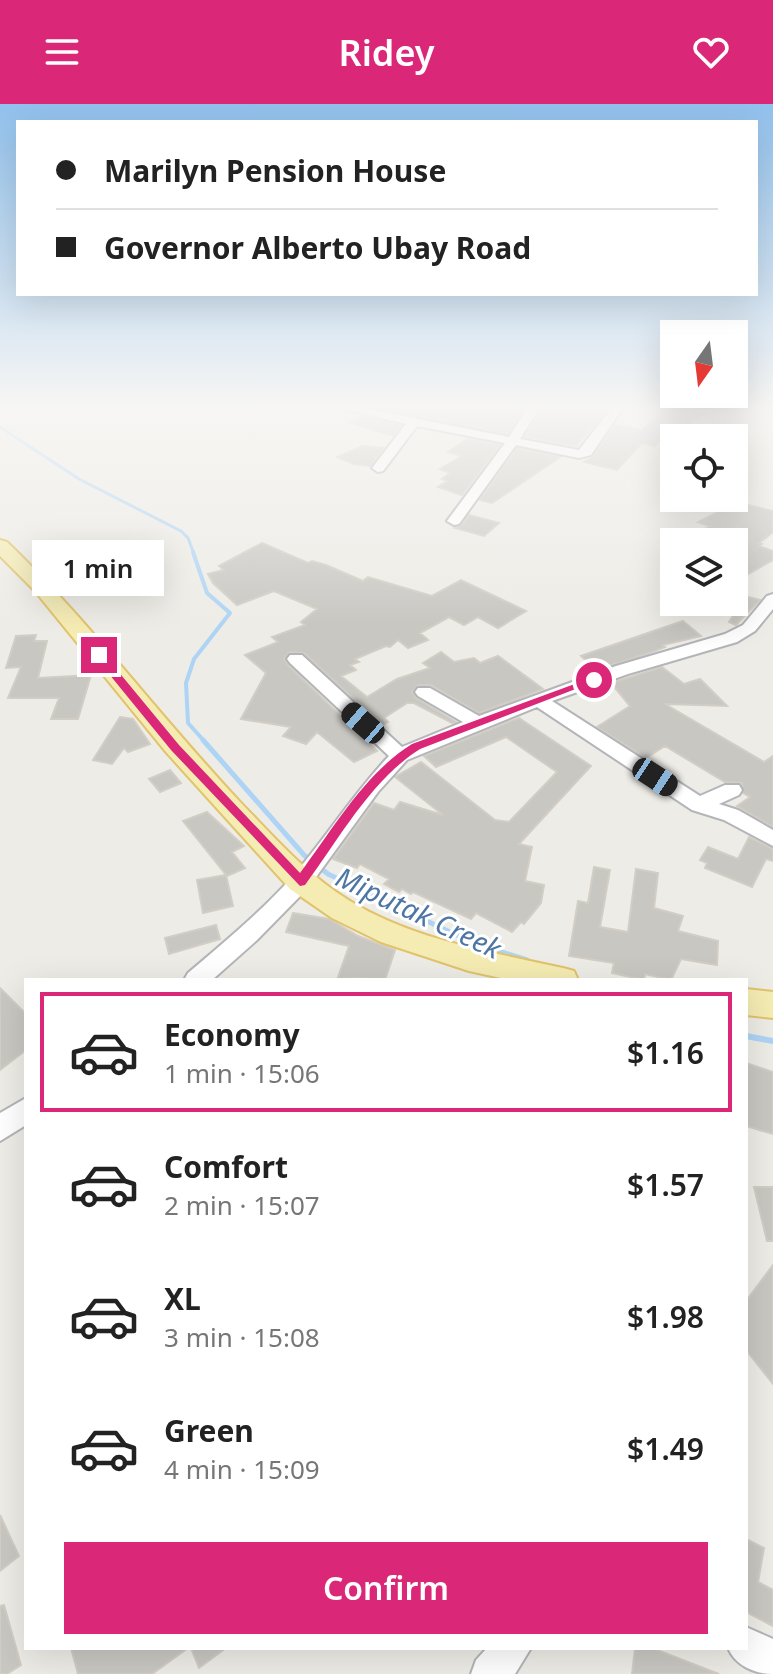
<!DOCTYPE html>
<meta charset="utf-8">
<style>
:root{--surface:#fff;--page:#f2f2f2;--text:#222;--muted:#767676;--line:#e0e0e0;--accent:#db2777}
body{margin:0;font-family:"Noto Sans",sans-serif;background:var(--page);color:var(--text);height:100vh;display:flex;flex-direction:column;font-size:30px;white-space:nowrap}
*{box-sizing:border-box;margin:0}
p{font-size:26px;color:var(--muted)}
.icon{flex:none;width:44px;height:44px;fill:none;stroke:currentColor;stroke-width:2;stroke-linecap:round;stroke-linejoin:round}
.map{position:relative;flex:1;overflow:hidden}
.drawer{position:absolute;left:24px;top:874px;width:724px;height:672px;display:flex;flex-direction:column;background:var(--surface);border-radius:0px;box-shadow:0 8px 32px #0002}
.drawer>*{flex:none}
.hud{position:absolute;left:16px;top:16px;width:742px;height:176px;border-radius:0px;box-shadow:0 8px 32px #0002;display:grid;align-content:center;height:176px;padding:0 40px;background:var(--surface)}
.needle{width:52px;rotate:194deg}
.buttons{position:absolute;left:660px;top:216px;display:grid;gap:16px}
.buttons a{display:grid;place-items:center;width:88px;height:88px;border-radius:0px;background:var(--surface);box-shadow:0 8px 32px #0002;font-size:40px}
.end{position:absolute;width:36px;height:36px;margin:-18px;border:10px solid #db2777;background:#fff;box-shadow:0 0 0 4px #fff}
.from{border-radius:50%}
.bubble{position:absolute;height:56px;border-radius:0px;background:var(--surface);box-shadow:0 8px 32px #0002;font-size:26px;font-weight:600;line-height:56px;text-align:center}
.car{position:absolute;width:24px;height:48px;margin:-24px -12px;border-radius:10px;box-shadow:0 0 6px 2px #0007;background:linear-gradient(#222 24%,#8ab4d8 0 40%,#222 0 76%,#8ab4d8 0 86%,#222 0)}
.hud b{display:flex;align-items:center;gap:28px;height:76px;font-size:30px}
.hud b+b{border-top:2px solid var(--line)}
.hud i{width:20px;height:20px;background:var(--text)}
ul{padding:14px 0 0;list-style:none}
li{display:flex;align-items:center;gap:24px;height:120px;margin:0 16px 12px;padding:0 24px;border:4px solid transparent;border-radius:0px}
li div{flex:1}
li b{display:block;font-size:30px}
li em{font-style:normal;font-weight:600}
li.on{border-color:var(--accent)}
li>.icon{width:72px;height:72px;stroke-width:1.5}
.button{display:flex;gap:16px;margin-top:auto;padding:16px 40px}
.button a{flex:1;height:92px;border-radius:0px;background:var(--accent);color:#fff;font-size:32px;font-weight:600;line-height:92px;text-align:center}
header{display:flex;justify-content:space-between;align-items:center;height:104px;padding:0 40px;background:var(--accent);color:#fff;font-size:36px;font-weight:600}
.map>svg:first-child{display:block}
</style>
<header><svg class="icon" aria-label="menu" viewBox="0 0 24 24"><path d="M4 6h16M4 12h16M4 18h16"/></svg>Ridey<svg class="icon" aria-label="heart" viewBox="0 0 24 24"><path d="M12 20l-8-8c-3-5 5-10 8-4 3-6 11-1 8 4z"/></svg></header>
<div class="map">
<svg width="773" height="1570" viewBox="0 0 773 1570">
<rect width="100%" height="100%" fill="#eeece6"/>
<g fill="none" stroke-linecap="round" stroke-linejoin="round">
<!-- stream-far3 -->
<path stroke="#aed4f5" stroke-width="3" d="M0 323 79 375 181 427 188 434 194 450"/>
<!-- stream-far2 -->
<path stroke="#aed4f5" stroke-width="4" d="M193 448 207 489 230 509 194 555 186 579 188 619 205 638"/>
<!-- stream-far1 -->
<path stroke="#aed4f5" stroke-width="5" d="M203 636 304 751 328 770 471 838 527 856"/>
<!-- stream -->
<path stroke="#aed4f5" stroke-width="6" d="M746 932 773 937"/>
</g>
<!-- building -->
<path fill="#c9c7c2" stroke="#d2cec5" stroke-width="2" d="M435 301H525L508 330 368 302Z
M544 301H584L607 306 576 342 525 333Z
M671 301H713L670 336 662 335 654 342 642 339 617 366 584 358 593 353 615 321 642 326Z
M361 312 401 322 393 332 351 319Z
M467 335 500 341 462 391 438 383 447 377 442 375 450 369 440 365 462 352 448 348Z
M363 342 384 344 370 362 354 360 337 353Z
M517 344 560 353 492 399 480 396Z
M728 396 773 407V428L759 439 762 440 759 442 773 447V456L734 478V438L702 427 709 422 698 418 716 409Z
M469 411 499 419 484 432 455 424 461 422Z
M262 439 308 459 312 457 326 461 363 477 368 473 432 492 461 476 526 507 498 524 478 513 464 521 449 513 420 529 428 536 408 544 398 536 390 543 386 542 355 555 359 558 350 561 356 566 341 572 367 593 397 575 430 564 423 559 441 548 454 558 474 554 480 559 498 552 543 585 479 609 431 581H418L412 588 416 594 456 618 452 619 414 599H407L384 614 388 618 382 621 304 549 290 548 284 555 288 561 377 647 354 658 317 628 306 640 283 632 291 623 241 615 266 569 245 551 278 538 272 533 305 521 301 518 317 505 274 487 237 501 213 479 208 470 224 466 219 462Z
M745 492 760 496 736 521 729 518Z
M683 517 701 532 663 541 665 543 655 547 597 566 581 552Z
M36 531 34 537H47L38 574 91 571 78 615H51L59 594H8L21 563 6 564 16 532Z
M662 563 684 580 700 575 727 602 665 600 764 658 773 652V723L737 702 750 693 743 689 742 679 725 678 665 642 646 654 597 623 630 602 611 579Z
M120 613 133 615 150 640 128 648 124 644 112 660 93 656Z
M519 614 591 662 519 740 532 743 525 777 544 781 541 799 524 820 521 818 512 828 476 809 471 815 413 788 411 790 402 785 399 788 384 780 389 775 360 760 357 764 333 755 374 699 394 706 400 698 443 711 395 673 421 658 495 716 509 718 557 668 506 633 436 663 424 652Z
M170 666 181 679 160 688 149 675Z
M207 708 244 742 232 748 245 764 227 772 183 717Z
M749 733 773 745V757L766 755 752 783 705 764 707 759 700 756 708 743 738 755Z
M594 763 610 766 600 823 628 828 636 765 658 769 654 804 683 812 678 827 718 837 717 861 681 855 671 876 645 870 644 876 612 869 614 859 569 852 578 797 588 799Z
M226 771 233 802 203 809 197 776Z
M293 809 329 815 358 832 395 846 385 876 357 874 337 876 349 842 286 828Z
M216 821 220 835 169 850 165 834Z
M0 884 26 910V946L0 966Z
M746 959 773 968V1030L746 1022Z
M754 1083H773V1137H767Z
M773 1161V1280L746 1246V1197Z
M0 1411 19 1452 0 1467Z
M746 1435 764 1444 758 1478 773 1486V1522L746 1508Z
M4 1501 21 1561 7 1570H0V1502Z
M71 1544H188L152 1570H78Z
M191 1544H226L199 1564Z
M635 1544H652L719 1570H632Z"/>
<g fill="none" stroke-linecap="round" stroke-linejoin="round">
<defs>
<path id="minor" d="M529 301H541L520 335 579 346 614 301H625L591 351 579 354 516 341 459 420 454 421 447 417 505 339 417 322 383 367 378 368 372 364 406 320 347 306 353 302 509 333Z
M773 490V505L755 527 737 538 628 570 552 597 700 692 725 681H739L742 686 739 691 719 700 738 706 773 726V742L724 716 692 706 537 603 407 656 378 688 308 784 257 836 212 876H184L188 869C223 839 261 808 292 773 326 734 353 690 389 652L290 559 287 555 290 551H302L402 643 463 618 418 592 415 588 418 584H430L479 612 616 562 725 530 743 521 767 492Z
M26 994V1021L0 1037V1009Z
M746 1523 773 1535V1570C754 1570 735 1561 728 1544H746Z
M487 1544H531L515 1570H471L476 1556Z"/>
<path id="major" d="M0 436 7 438C91 519 161 614 242 700 276 735 307 771 350 797 414 836 491 848 563 864L574 867 578 876H510L469 867 381 838 332 814 290 785 166 648 35 487 0 452Z
M746 885 773 888V914L746 911Z"/>
</defs>
<!-- minor casing -->
<use href="#minor" stroke="#b3b5b9" stroke-width="4"/>
<!-- major casing -->
<use href="#major" stroke="#e1c36c" stroke-width="4"/>
<!-- minor -->
<use href="#minor" fill="#fff" fill-rule="evenodd"/>
<!-- major -->
<use href="#major" fill="#f5ecb3" fill-rule="evenodd"/>
</g>
<!-- sky -->
<linearGradient id="sky" x2="0" y2="1"><stop stop-color="#91c1ed"/><stop offset="0.58" stop-color="#f7f6f4"/><stop offset="1" stop-color="#f7f6f4" stop-opacity="0"/></linearGradient>
<rect width="773" height="521" fill="url(#sky)"/>
<!-- route -->
<path fill="#db2777" d="M96 549H103L179 641 300 769C333 725 365 669 412 640L591 574 599 576 420 645C371 676 339 735 305 781L300 782 171 646 96 554Z"/>
<g text-anchor="middle" dominant-baseline="central" stroke-width="6" stroke-linejoin="round" paint-order="stroke">
<!-- water labels -->
<g font-size="28" font-style="italic" fill="#4d76a5" stroke="#fff">
<text transform="translate(419 808) rotate(25)">Miputak Creek</text>
</g>
</g>
</svg>
<div class="buttons">
<a><svg class="needle" viewBox="-14 -14 28 28"><path d="M0-13l5 13h-10z" fill="#e53935"/><path d="M0 13l5-13h-10z" fill="#767676"/></svg></a>
<a><svg class="icon" aria-label="locate" viewBox="0 0 24 24"><circle cx="12" cy="12" r="6"/><path d="M12 2v4M12 18v4M2 12h4M18 12h4"/></svg></a>
<a><svg class="icon" aria-label="layers" viewBox="0 0 24 24"><path d="M12 4l9 5-9 5-9-5zM3 14l9 5 9-5"/></svg></a>
</div>
<i class="end from" style="left:594px;top:576px"></i>
<i class="end" style="left:99px;top:551px"></i>
<div class="bubble" style="left:32px;top:436px;width:132px">1 min</div>
<i class="car" style="left:363px;top:619px;rotate:311deg"></i>
<i class="car" style="left:655px;top:673px;rotate:123deg"></i>
<div class="hud">
<b><i class="from"></i>Marilyn Pension House</b>
<b><i></i>Governor Alberto Ubay Road</b>
</div>
<section class="drawer">
<ul>
<li class="on"><svg class="icon" aria-label="car" viewBox="0 0 24 24"><path d="M5 17H2v-5l4-1 3-4h7l3 4 3 1v5h-3M9 17h6M6 11h13"/><circle cx="7" cy="17" r="2"/><circle cx="17" cy="17" r="2"/></svg><div><b>Economy</b><p>1 min · 15:06</p></div><em>$1.16</em></li>
<li><svg class="icon" aria-label="car" viewBox="0 0 24 24"><path d="M5 17H2v-5l4-1 3-4h7l3 4 3 1v5h-3M9 17h6M6 11h13"/><circle cx="7" cy="17" r="2"/><circle cx="17" cy="17" r="2"/></svg><div><b>Comfort</b><p>2 min · 15:07</p></div><em>$1.57</em></li>
<li><svg class="icon" aria-label="car" viewBox="0 0 24 24"><path d="M5 17H2v-5l4-1 3-4h7l3 4 3 1v5h-3M9 17h6M6 11h13"/><circle cx="7" cy="17" r="2"/><circle cx="17" cy="17" r="2"/></svg><div><b>XL</b><p>3 min · 15:08</p></div><em>$1.98</em></li>
<li><svg class="icon" aria-label="car" viewBox="0 0 24 24"><path d="M5 17H2v-5l4-1 3-4h7l3 4 3 1v5h-3M9 17h6M6 11h13"/><circle cx="7" cy="17" r="2"/><circle cx="17" cy="17" r="2"/></svg><div><b>Green</b><p>4 min · 15:09</p></div><em>$1.49</em></li>
</ul>
<div class="button"><a>Confirm</a></div>
</section>
</div>
